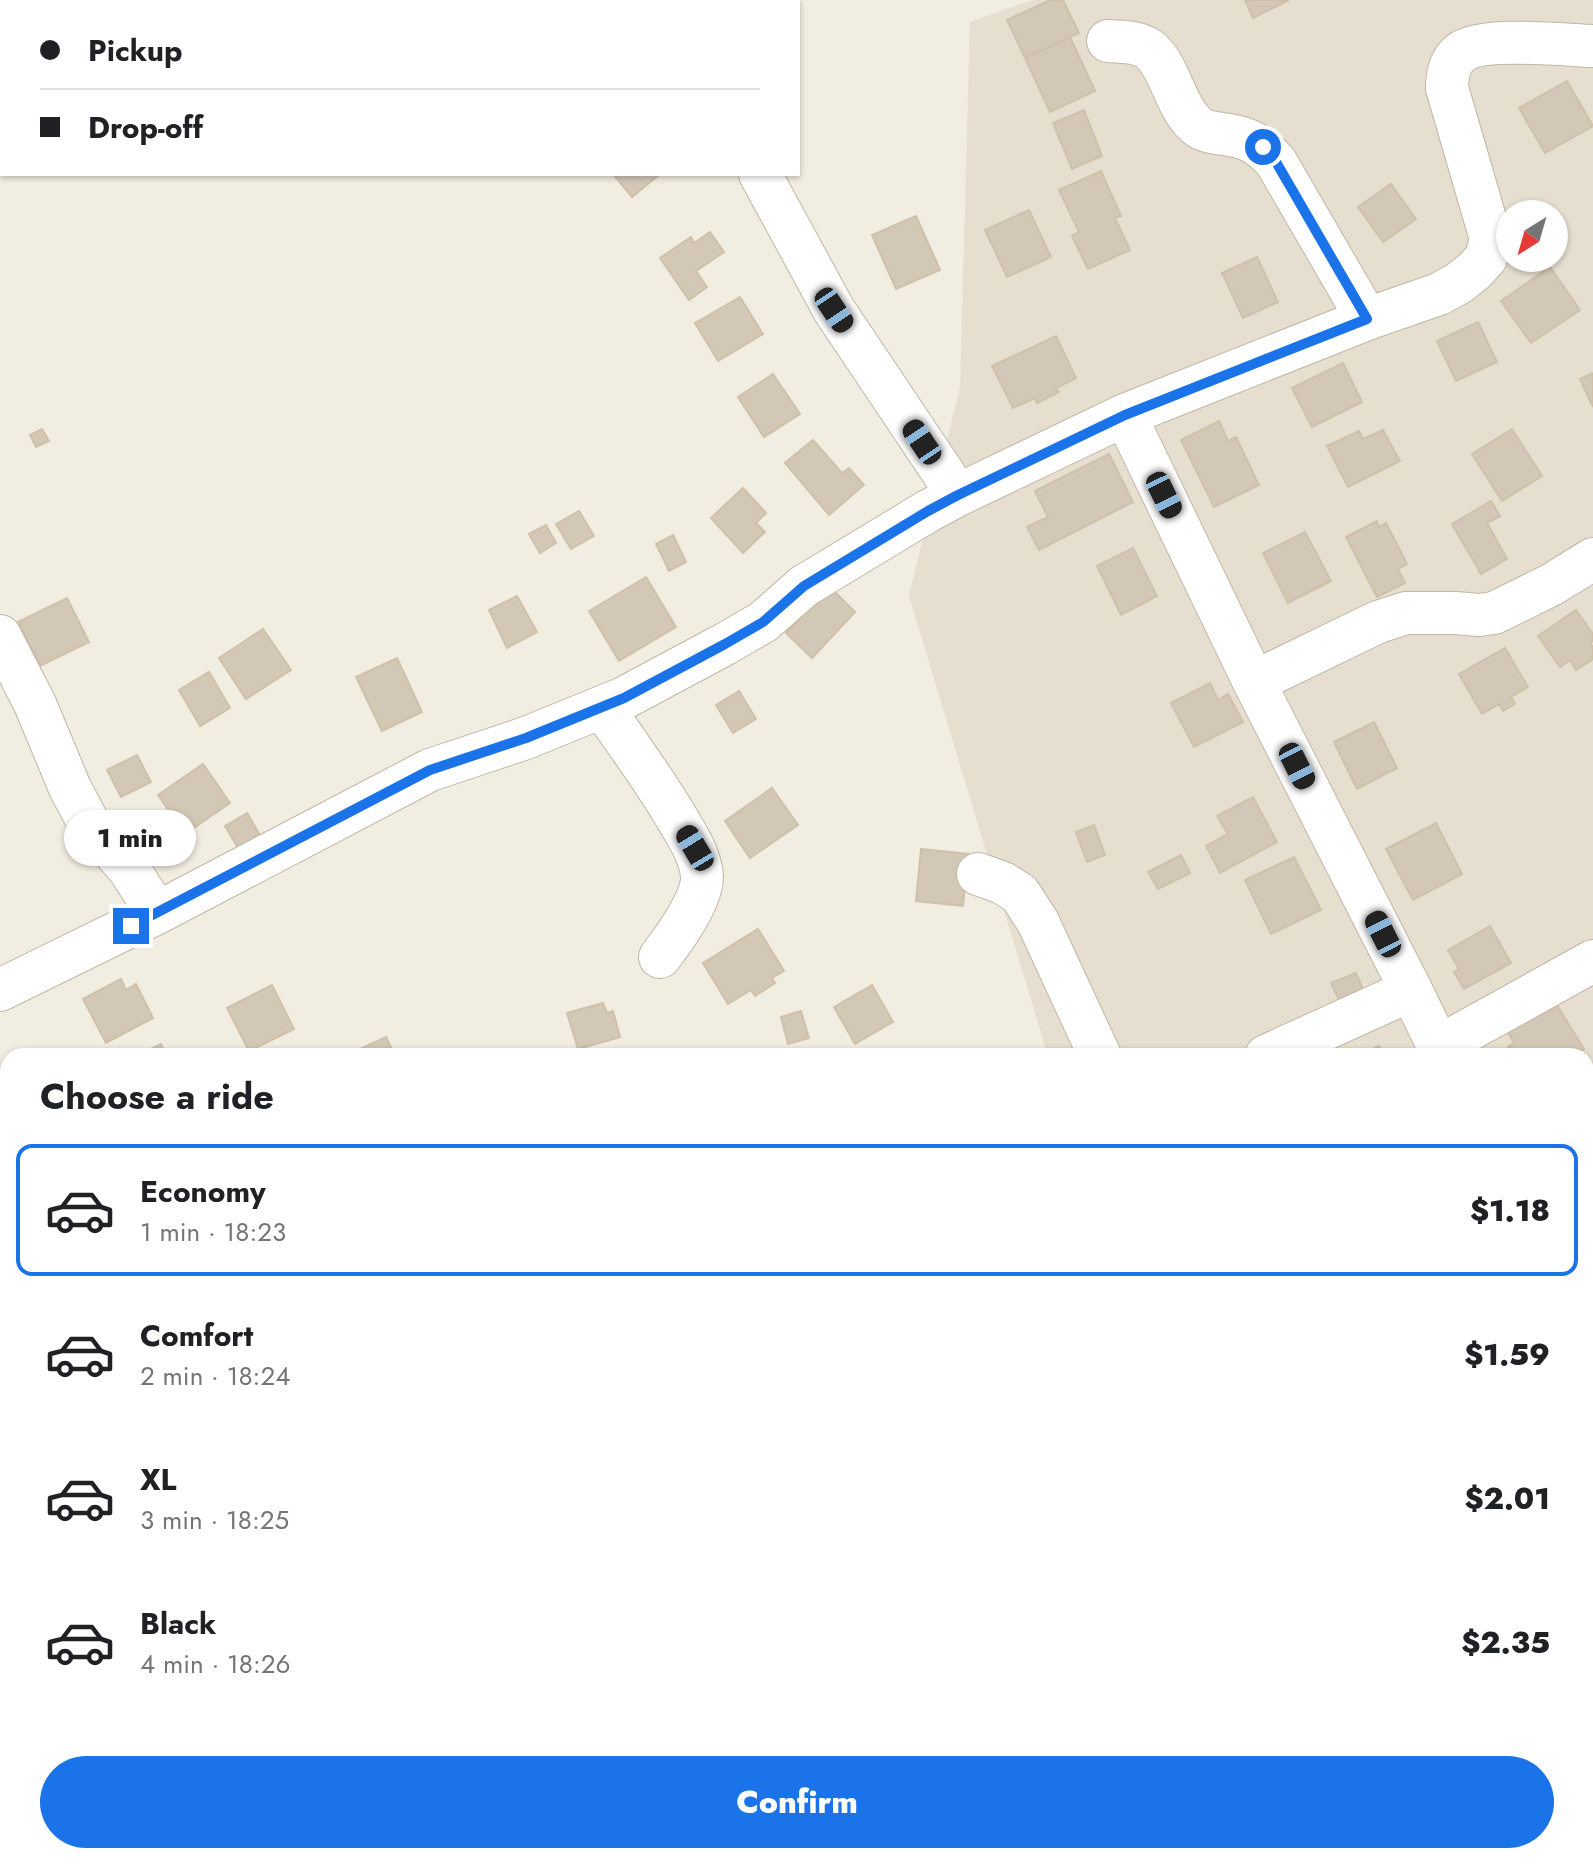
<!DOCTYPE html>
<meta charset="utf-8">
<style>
:root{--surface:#fff;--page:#f6f6f6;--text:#202124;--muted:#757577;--line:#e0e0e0;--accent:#1a73e8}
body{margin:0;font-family:Jost,sans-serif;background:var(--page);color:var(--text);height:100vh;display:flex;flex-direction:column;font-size:30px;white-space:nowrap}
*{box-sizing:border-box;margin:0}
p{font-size:26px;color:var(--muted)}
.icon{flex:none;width:44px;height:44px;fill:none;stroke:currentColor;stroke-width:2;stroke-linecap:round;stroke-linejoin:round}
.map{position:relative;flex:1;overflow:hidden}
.drawer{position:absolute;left:0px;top:1048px;width:1594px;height:816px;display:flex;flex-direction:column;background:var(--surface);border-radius:24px 24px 0 0;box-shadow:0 2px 6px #0004}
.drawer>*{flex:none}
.banner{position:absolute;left:0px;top:0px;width:800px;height:176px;box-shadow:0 2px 6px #0004;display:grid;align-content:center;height:176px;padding:0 40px;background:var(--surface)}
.needle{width:52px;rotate:217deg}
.fabs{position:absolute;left:1496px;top:200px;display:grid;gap:16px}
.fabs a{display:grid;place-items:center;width:72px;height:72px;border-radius:50%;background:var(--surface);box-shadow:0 2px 6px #0004;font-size:40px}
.end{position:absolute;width:36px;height:36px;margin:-18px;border:10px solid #1a73e8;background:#fff;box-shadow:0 0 0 4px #fff}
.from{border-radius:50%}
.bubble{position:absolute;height:56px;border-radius:28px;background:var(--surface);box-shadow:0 2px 6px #0004;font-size:26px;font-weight:800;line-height:56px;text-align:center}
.car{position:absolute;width:24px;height:48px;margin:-24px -12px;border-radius:10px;box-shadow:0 0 6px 2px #0007;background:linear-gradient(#222 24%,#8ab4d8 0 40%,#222 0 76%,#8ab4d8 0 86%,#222 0)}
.banner b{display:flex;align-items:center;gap:28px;height:76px;font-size:30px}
.banner b+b{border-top:2px solid var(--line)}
.banner i{width:20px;height:20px;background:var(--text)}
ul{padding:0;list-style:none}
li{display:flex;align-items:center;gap:24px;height:132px;margin:0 16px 12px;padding:0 24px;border:4px solid transparent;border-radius:16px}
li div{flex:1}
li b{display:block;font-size:30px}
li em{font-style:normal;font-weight:800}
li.selected{border-color:var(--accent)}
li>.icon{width:72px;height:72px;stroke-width:1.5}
h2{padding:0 40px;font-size:36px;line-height:96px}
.cta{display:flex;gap:16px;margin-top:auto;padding:16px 40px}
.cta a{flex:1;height:92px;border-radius:48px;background:var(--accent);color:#fff;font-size:32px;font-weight:800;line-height:92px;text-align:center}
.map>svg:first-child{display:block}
</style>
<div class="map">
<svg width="1593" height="1864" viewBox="0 0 1593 1864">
<rect width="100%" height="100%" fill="#f2ede1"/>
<!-- residential -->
<path fill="#e6decf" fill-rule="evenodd" d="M1032 0H1593V1855L1586 1856V1056H1048L909 596 960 387 970 22ZM1510 214H1554V258H1510Z
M1290 1856H1584L1455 1864H1293Z"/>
<!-- building -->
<path fill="#d3c8b6" stroke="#cfc0a9" stroke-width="2" d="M1050 0H1063L1079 33 1025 58 1007 20Z
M1245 0H1289L1253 18Z
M1070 37 1095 91 1050 112 1025 58Z
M1567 81 1593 126 1545 153 1519 108Z
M1084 110 1102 156 1072 169 1053 123Z
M2 118V164L0 162V120Z
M1101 171 1121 216 1115 218 1130 250 1088 269 1072 236 1079 232 1059 190Z
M613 174H660L632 197Z
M1391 184 1416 219 1383 242 1358 207Z
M1029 210 1051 257 1007 277 985 230Z
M916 216 940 270 896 289 872 235Z
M710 232 724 252 696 271 707 287 689 300 660 258 691 237 694 243Z
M1257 257 1278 302 1243 318 1222 273Z
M1550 267 1580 310 1531 343 1501 301Z
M740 297 763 334 718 361 695 323Z
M1478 322 1497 362 1456 381 1437 341Z
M1056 336 1076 378 1056 388 1059 392 1037 403 1035 398 1013 408 992 366Z
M1343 363 1362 402 1312 427 1292 388Z
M1593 373V407L1580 379Z
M773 374 800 414 764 437 738 397Z
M1219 421 1228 441 1236 437 1259 485 1214 507 1181 440Z
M42 429 49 441 36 447 30 435Z
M1512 429 1542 476 1502 501 1472 454Z
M1383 430 1400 461 1348 487 1327 446 1359 431 1363 439Z
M813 440 842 473 849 468 864 485 829 515 785 463Z
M1109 454 1133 502 1039 550 1027 527 1048 517 1035 491Z
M743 488 766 513 756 523 765 532 743 553 711 518Z
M1491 501 1500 516 1487 523 1507 559 1481 574 1452 524Z
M579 511 594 536 571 549 556 524Z
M1377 521 1379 527 1386 523 1407 564 1398 569 1405 583 1377 597 1346 537Z
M546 525 556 543 540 553 529 534Z
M1305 532 1331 581 1288 603 1263 553Z
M673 535 686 562 669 571 656 544Z
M1133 548 1157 596 1121 615 1097 566Z
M646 577 676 627 619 661 589 611Z
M830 587 855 612 812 658 786 633Z
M517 596 537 632 507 648 489 610Z
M67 598 89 642 40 666 18 622Z
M1576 610 1593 634V641L1590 643 1593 647V659L1576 670 1570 660 1560 667 1538 636Z
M263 629 291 670 246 699 219 658Z
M1505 648 1528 687 1511 697 1515 704 1503 711 1499 704 1482 714 1459 674Z
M397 658 422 712 382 731 356 677Z
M209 672 230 708 200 726 179 690Z
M1210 683 1218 700 1228 694 1243 722 1194 747 1171 703Z
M739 691 756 719 733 733 716 705Z
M1374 722 1397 768 1357 789 1334 742Z
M137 755 151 782 121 797 107 770Z
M203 764 230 803 185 834 158 795Z
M772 788 798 825 750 858 725 821Z
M1253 797 1277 842 1220 873 1206 846 1228 834 1217 816Z
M247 813 260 835 238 848 225 826Z
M1436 823 1462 874 1413 900 1386 849Z
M1094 825 1105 855 1087 862 1076 832Z
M921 849 968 854 963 906 916 901Z
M1181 855 1190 873 1158 889 1148 872Z
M1294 857 1321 910 1271 934 1245 880Z
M1490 926 1511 963 1464 989 1454 972 1459 969 1448 950Z
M758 929 784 971 772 978 775 983 755 996 751 990 728 1004 703 963Z
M1356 973 1364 992 1340 1002 1331 983Z
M121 979 126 990 136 984 153 1018 106 1043 83 999Z
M272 985 294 1029 249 1051 227 1008Z
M872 985 893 1022 855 1044 834 1007Z
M1552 997 1584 1049 1574 1056H1514L1508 1047 1514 1043 1504 1026Z
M603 1003 607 1013 613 1011 620 1037 578 1049 567 1013Z
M801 1011 809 1038 788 1044 781 1017Z
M386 1037 395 1056H345Z
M161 1044 167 1056H136Z
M1379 1046 1383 1056H1355Z
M1593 1162V1202L1586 1205V1166Z
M0 1295 8 1304V1343L0 1349Z
M8 1458V1497L0 1487V1465Z
M1586 1619 1593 1636V1645L1586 1648Z
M1593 1716V1757L1586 1739V1719Z
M596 1856H652L656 1864H600Z
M756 1856H787L791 1864H747L746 1861Z
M881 1856H902L884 1863Z"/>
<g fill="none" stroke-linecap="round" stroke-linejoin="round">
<defs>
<path id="minor" d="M181 0 182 2
M671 0 672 2
M606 2 610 0
M1108 41C1120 42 1134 41 1145 47 1170 59 1174 111 1200 128 1206 132 1216 133 1223 134 1248 137 1260 144 1276 162L1367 319
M760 174 834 310 958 495
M1125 415 1254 682 1411 990 1443 1056
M0 636 35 704 70 788 88 822 129 869 157 913
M1254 682 1378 622 1406 613H1455L1479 615 1494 613 1551 585 1593 559
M602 707C628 744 655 781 678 820 688 837 700 855 702 876 703 899 674 939 660 957
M978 874 1003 883 1020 894 1038 922 1100 1056
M0 990 157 913 430 770 526 738 624 698 725 644 763 622 804 586 928 511 958 495 1125 415 1367 319 1439 294 1459 283 1474 271 1486 258 1491 239 1447 88C1447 76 1449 62 1460 53 1481 36 1564 45 1593 46
M1438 1047 1593 961
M1266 1056 1411 990
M0 1223 8 1219
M1586 1328 1593 1340
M0 1566 8 1561
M1586 1827 1593 1826
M298 1856 301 1864
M423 1864 446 1856
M1131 1864 1162 1856"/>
</defs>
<!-- minor casing -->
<use href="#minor" stroke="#c0b7a6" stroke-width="44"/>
<!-- minor -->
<use href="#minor" stroke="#fff" stroke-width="42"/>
</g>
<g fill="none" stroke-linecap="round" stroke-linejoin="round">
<!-- route -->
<path stroke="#1a73e8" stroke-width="10" d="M131 926 430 770 526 738 624 698 725 644 763 622 804 586 928 511 958 495 1125 415 1367 319 1276 162 1263 147"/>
</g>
</svg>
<div class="fabs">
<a><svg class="needle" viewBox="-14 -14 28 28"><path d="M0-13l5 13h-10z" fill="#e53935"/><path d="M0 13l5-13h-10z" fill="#757577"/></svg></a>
</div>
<i class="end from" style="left:1263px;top:147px"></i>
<i class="end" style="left:131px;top:926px"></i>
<div class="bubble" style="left:64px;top:810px;width:132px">1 min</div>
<i class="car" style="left:834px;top:310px;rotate:146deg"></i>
<i class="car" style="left:922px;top:442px;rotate:326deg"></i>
<i class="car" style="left:1164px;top:495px;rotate:154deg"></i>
<i class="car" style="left:1297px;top:766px;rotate:153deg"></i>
<i class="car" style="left:695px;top:848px;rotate:329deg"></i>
<i class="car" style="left:1383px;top:934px;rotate:333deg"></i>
<div class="banner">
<b><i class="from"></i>Pickup</b>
<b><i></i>Drop-off</b>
</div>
<section class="drawer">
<h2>Choose a ride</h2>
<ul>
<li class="selected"><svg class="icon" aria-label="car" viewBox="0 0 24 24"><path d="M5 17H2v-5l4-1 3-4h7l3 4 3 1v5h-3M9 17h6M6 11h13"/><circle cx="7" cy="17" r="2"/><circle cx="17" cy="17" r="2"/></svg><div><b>Economy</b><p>1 min · 18:23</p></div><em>$1.18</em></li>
<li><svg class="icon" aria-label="car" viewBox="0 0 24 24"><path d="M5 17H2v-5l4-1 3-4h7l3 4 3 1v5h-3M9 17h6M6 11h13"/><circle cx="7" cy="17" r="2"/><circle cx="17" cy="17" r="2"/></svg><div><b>Comfort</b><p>2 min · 18:24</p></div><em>$1.59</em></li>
<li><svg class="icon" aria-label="car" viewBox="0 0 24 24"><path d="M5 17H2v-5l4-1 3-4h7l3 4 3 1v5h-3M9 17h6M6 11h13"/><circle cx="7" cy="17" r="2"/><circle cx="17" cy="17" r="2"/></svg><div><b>XL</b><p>3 min · 18:25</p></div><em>$2.01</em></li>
<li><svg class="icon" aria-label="car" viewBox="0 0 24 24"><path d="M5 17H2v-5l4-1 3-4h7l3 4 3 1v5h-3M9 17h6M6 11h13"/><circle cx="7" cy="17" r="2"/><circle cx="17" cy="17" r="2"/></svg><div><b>Black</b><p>4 min · 18:26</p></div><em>$2.35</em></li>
</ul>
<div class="cta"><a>Confirm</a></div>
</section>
</div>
